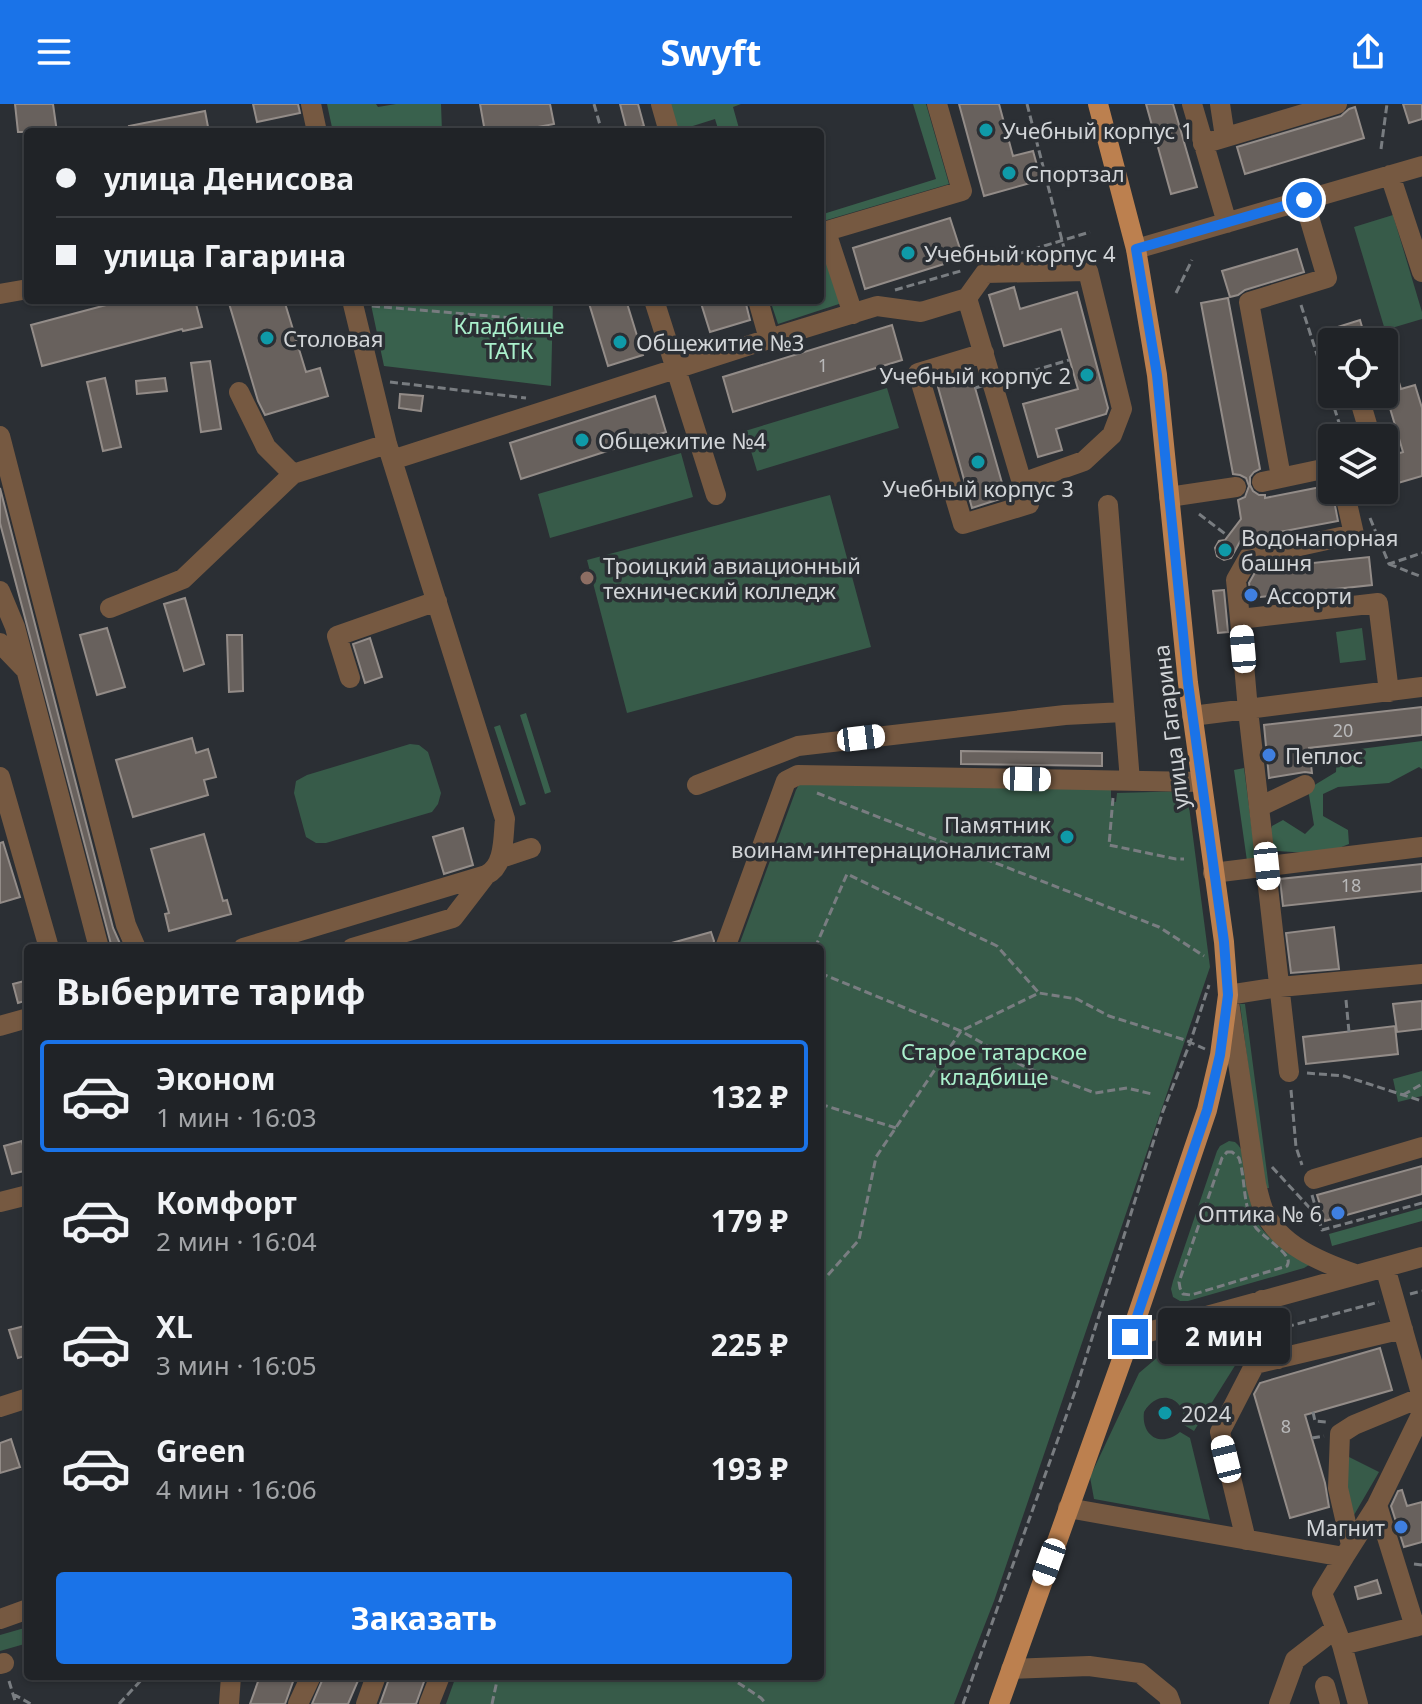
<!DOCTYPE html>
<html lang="ru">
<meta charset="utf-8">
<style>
:root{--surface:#202327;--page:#2d2f33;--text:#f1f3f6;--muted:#a2a4a7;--line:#3d4044;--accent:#1a73e8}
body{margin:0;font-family:"Noto Sans",sans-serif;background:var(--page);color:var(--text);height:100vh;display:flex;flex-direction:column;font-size:30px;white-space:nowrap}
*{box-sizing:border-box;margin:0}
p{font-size:26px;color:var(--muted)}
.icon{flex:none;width:44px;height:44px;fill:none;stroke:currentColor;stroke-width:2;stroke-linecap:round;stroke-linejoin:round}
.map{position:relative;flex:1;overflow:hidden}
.drawer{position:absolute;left:24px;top:840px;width:800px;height:736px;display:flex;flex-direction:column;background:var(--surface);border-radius:8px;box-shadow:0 2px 6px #0004,0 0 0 2px var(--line)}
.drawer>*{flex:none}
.hud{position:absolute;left:24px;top:24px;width:800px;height:176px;border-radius:8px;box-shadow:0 2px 6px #0004,0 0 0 2px var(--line);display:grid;align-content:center;height:176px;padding:0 32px;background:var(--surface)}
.tools{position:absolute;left:1318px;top:224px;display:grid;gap:16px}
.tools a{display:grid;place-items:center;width:80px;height:80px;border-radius:8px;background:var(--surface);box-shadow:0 2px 6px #0004,0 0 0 2px var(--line);font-size:40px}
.end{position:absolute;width:36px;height:36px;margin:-18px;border:10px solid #1a73e8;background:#fff;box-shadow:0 0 0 4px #fff}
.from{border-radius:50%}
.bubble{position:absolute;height:56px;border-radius:8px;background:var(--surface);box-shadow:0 2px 6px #0004,0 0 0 2px var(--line);font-size:26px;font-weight:700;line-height:56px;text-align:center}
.car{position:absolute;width:24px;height:48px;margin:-24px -12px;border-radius:10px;box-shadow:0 0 6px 2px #0007;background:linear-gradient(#fff 24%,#345 0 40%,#fff 0 76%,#345 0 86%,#fff 0)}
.hud b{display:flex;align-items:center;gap:28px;height:76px;font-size:30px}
.hud b+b{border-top:2px solid var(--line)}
.hud i{width:20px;height:20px;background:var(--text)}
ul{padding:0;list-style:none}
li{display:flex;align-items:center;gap:24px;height:112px;margin:0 16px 12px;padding:0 16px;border:4px solid transparent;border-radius:8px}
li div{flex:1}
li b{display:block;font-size:30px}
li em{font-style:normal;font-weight:700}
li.on{border-color:var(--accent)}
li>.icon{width:72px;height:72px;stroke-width:1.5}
h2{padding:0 32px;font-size:36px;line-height:96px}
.button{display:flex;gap:16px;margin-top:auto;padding:16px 32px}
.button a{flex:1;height:92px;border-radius:8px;background:var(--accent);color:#fff;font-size:32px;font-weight:700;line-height:92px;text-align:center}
header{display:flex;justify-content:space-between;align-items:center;height:104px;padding:0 32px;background:var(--accent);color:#fff;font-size:36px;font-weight:700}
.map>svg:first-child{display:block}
</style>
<header><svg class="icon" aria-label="menu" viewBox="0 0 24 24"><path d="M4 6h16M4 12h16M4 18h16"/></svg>Swyft<svg class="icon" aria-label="share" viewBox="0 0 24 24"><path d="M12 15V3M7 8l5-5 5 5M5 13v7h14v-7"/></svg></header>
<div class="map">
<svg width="1422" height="1600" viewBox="0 0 1422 1600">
<rect width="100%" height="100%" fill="#2b2f34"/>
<!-- green -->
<path fill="#375b49" d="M1393 111 1422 208V215L1385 226 1354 123Z
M887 284 899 324 757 367 745 327Z
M681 349 693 393 550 434 538 390Z
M830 391 871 543 627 609 587 456Z
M1362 524 1366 556 1340 559 1336 528Z
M410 640 419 641 428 648 441 689 438 700 432 708 326 739H316L306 733 294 689 296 677 307 671Z
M802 675 1111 683V697L1116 698 1117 689 1187 687 1210 863 994 1497 954 1600H446L456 1572H820V844H738L796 686Z
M1240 900H1245L1269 1084H1264Z
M1422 967V992L1398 998 1393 975Z
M1229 1037 1235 1038C1253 1052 1245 1095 1256 1116 1267 1136 1290 1148 1309 1161L1304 1164 1188 1197H1180L1173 1193 1171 1185 1173 1177 1217 1047 1220 1042Z
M1263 1217 1194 1327 1184 1321C1187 1293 1158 1283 1144 1308 1141 1332 1161 1344 1180 1328L1190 1334 1210 1416 1094 1395 1090 1373 1139 1269 1165 1247Z
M1347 1352 1379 1368 1354 1411 1348 1409Z
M28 1523V1539L0 1547V1531Z"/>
<!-- forest -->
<path fill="#39614d" d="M327 0H376L378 3 396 0H441L442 28H333Z
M669 0H741L733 3 740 28H719L715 15 677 27Z
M913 0H926L949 80 820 118V111L936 75Z
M820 139 842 199 778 220 770 196H820Z
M370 196H553L551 282 384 262Z
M526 609 551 688 545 690 520 611Z
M500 621 526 700 520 702 494 623Z
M1422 637V665L1419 663 1389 679 1338 683 1323 690V712L1348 726 1349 740 1324 750 1277 747 1267 736 1272 722 1283 716 1305 730 1314 721 1308 685 1336 668 1337 648Z
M1244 664 1256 756 1247 757 1234 666Z
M1422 1104V1117L1332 1142 1329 1130Z"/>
<!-- building -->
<path fill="#68615d" stroke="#938c88" stroke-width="2" d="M15 0H53L57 28H18Z
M253 0H298L300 9 257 18Z
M480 0H550L554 20 511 28H485Z
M620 0H638L644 22 627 27Z
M959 0H999L1013 52 1033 47 1041 76 984 92Z
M1146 0H1173L1197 83 1171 90Z
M1403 0H1422V15L1409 19Z
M1355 3 1364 34 1245 70 1237 43 1341 12 1349 5Z
M205 7 209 28H130L129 22Z
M950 114 963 154 865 185 853 144Z
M1297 145 1304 168 1245 186 1238 191 1230 193 1222 167Z
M1014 183 1020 205 1077 188 1108 304 1106 310 1056 325 1062 346 1038 353 1023 300 1078 285 1061 225 1004 242 989 191Z
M1228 194 1260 365 1254 368 1250 373V381L1253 387 1259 391H1265V394L1331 381 1338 417 1263 431 1257 438 1248 440 1242 434 1231 454 1224 456 1217 452 1215 444 1219 437 1225 436 1241 415 1238 396 1245 393 1249 382 1246 374 1240 371 1233 370 1201 199Z
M125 196H195L202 223 183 227 182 225 42 262 31 221Z
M228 196H284L306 268 320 264 328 292 265 311 258 297Z
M588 196H626L643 251 608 262Z
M700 196H745L750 216 710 228Z
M1360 216 1365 233 1349 238H1325L1322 228Z
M892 221 902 256 733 308 723 273Z
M1387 237 1401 285 1415 281 1422 304V372L1398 379 1390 352 1403 348 1384 284V238Z
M210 257 221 325 201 328 191 259Z
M972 273 1006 393 972 404 938 283Z
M105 274 121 343 103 347 87 278Z
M165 274 167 287 137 290 136 277Z
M400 290 423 292 421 307 399 304Z
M655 292 666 328 521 375 510 339Z
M0 384 113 824 122 844H112L0 419Z
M1369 453 1372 481 1251 494 1249 479 1257 465Z
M1224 486 1228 528 1218 529 1213 487Z
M185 494 204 560 184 567 164 500Z
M107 524 125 583 97 591 80 531Z
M227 531H242L243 587 229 588Z
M370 534 382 573 365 579 353 540Z
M1422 603V631L1309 644 1312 669 1305 668 1269 674 1264 621Z
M192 634 196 649 208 645 216 673 204 676 208 691 133 713 116 656Z
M961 647 1102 649V662L961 660Z
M463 724 473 761 444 770 433 733Z
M204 730 223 797 227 796 231 810 169 827 165 810 169 809 151 745Z
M3 738 20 793 0 799V739Z
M1422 760V787L1283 802 1280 775Z
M1334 823 1339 865 1291 869 1286 829Z
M711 828 714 837 712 844H669L668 840Z
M28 876V896L18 899 13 880Z
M1422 897V925L1397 928 1393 900Z
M1395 922 1398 950 1306 960 1303 933Z
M22 1037 28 1066 12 1070 4 1042Z
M1422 1062V1090L1325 1117 1317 1091Z
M28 1221V1251L18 1254 9 1226Z
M1380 1244 1392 1286 1305 1311 1325 1379 1329 1403 1290 1414 1254 1290 1260 1279Z
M11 1335 20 1363 0 1369V1339Z
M1402 1386 1407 1402 1422 1398V1438L1404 1443 1391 1402 1398 1387Z
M1377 1476 1381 1489 1358 1495 1355 1483Z
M260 1572H295L285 1600H250Z
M324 1572H360L348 1600H312Z
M390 1572H426L416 1600H380Z"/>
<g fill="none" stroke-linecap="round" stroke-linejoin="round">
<!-- path -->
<path stroke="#797d81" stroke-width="3" stroke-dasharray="8 4" stroke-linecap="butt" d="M594 0 602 28
M1027 0 1066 152
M1381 45 1387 0
M1021 149 1090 128
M895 186 964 166
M1176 189 1192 156
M1301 201 1344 334
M372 202 548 217
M390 278 526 294
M1199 410 1228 432
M1370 414 1389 460 1422 449
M1389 460 1422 473
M817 689 1159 823 1204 852
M1113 694 1109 741 1176 755H1184
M815 844 847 770 997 842 1039 889
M820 869 961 927 1039 889 1077 895 1109 912 1185 936 1205 945
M1346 896 1349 928
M1307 969 1344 972 1422 997
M1291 986 1296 1043 1302 1061
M1403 991 1422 980
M820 1000 896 1024
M1227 1048H1232L1239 1054C1246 1077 1242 1103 1256 1124 1263 1132 1287 1148 1288 1156 1289 1158 1288 1160 1287 1162L1191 1191 1183 1190 1180 1184 1179 1178 1222 1054Z
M1272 1063 1318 1113
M1312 1091 1322 1126 1422 1099
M820 1180 859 1136 876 1053 961 927 1025 963 1095 989 1127 984 1152 990
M1410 1190 1422 1187
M1286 1223 1379 1198
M1313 1308 1315 1317 1327 1318
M1312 1334 1324 1332
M1414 1460 1422 1461
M728 1572 761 1594 766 1600
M9 1577 16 1600
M13 1590 31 1600
M119 1600 145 1572
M492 1600 498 1572
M963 1600 1077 1282 1163 1007 1190 939 1209 881"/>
<!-- minor -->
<path stroke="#765941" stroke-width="20" d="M311 0 317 28
M661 0 669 28
M1192 0 1227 119
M1220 0 1225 33
M1203 40 1337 0
M1390 71 1422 168
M826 128 853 210
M820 129 962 87 937 0
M1136 145 1422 62
M0 190 28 185
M967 194 1022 379 1029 400 963 420 918 269 984 249
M654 196 716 391
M758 196 769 235
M239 288 266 343 293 370
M1358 290 1371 334
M0 332 126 821 136 844
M392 356 769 235 877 202 921 208 967 194 985 169 1088 167 1122 305 1112 331 1084 357 1022 379
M1281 373 1249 198 1327 174 1304 96
M1262 378 1332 363
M1169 393 1236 383
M1108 401 1130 677
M0 487 15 523 99 844
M110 504 183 475 293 370 387 340
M1240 515 1236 476 1249 453 1354 430 1344 386
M0 539 26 566
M350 574 337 532 437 497
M1192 612 1422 583
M0 673 49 844
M697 681 798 642 1065 611 1124 608
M1259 703 1305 681
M501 754 531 744
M1213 769 1422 743
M243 844 486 771C505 762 503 734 505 715L387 340 352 196
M352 844 453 814 486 771
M725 844 786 677 798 671 1200 678
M0 922 28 914
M1289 968 1248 606 1240 515 1378 499 1389 588
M1314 1075 1422 1043
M0 1098 28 1091
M1385 1163 1422 1293
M1355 1170C1321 1158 1278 1141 1263 1105 1260 1097 1258 1088 1256 1080L1228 891 1280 883 1422 870
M1262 1196 1278 1255
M1130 1233 1422 1153
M0 1303 28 1294
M1377 1401 1415 1523
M1068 1404 1344 1453 1377 1401 1422 1309
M1246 1436 1220 1328 1255 1260 1403 1225
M1351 1441 1338 1384 1340 1330 1354 1321 1422 1293
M1344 1453 1322 1489 1342 1541 1422 1521
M0 1515 28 1505
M1342 1541 1358 1600
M0 1560 4 1559
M1011 1565 1089 1562 1140 1569 1168 1592 1171 1600
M1325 1582 1330 1600
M229 1600 231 1572
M298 1600 311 1572
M366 1600 376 1572
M429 1600 440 1572
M1279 1600 1295 1556 1335 1525"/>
<!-- major -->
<path stroke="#bc804f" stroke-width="20" d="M999 1600 1130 1233 1207 1006 1220 951 1228 891 1224 838 1188 579 1157 271 1136 145 1098 0"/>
<!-- path-bridge -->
<path stroke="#797d81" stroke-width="3" stroke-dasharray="8 4" stroke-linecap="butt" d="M975 284 1069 256"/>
</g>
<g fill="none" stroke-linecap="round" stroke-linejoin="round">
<!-- route -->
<path stroke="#1a73e8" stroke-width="10" d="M1130 1233 1207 1006 1220 951 1228 891 1224 838 1188 579 1157 271 1136 145 1304 96"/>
</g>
<!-- markers -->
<g fill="#0f9aa8" stroke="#2b2f34" stroke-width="3">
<circle cx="986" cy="26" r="8"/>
<circle cx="1009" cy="69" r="8"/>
<circle cx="908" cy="149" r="8"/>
<circle cx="267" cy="234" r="8"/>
<circle cx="620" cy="238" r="8"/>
<circle cx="1087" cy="271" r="8"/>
<circle cx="582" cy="336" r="8"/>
<circle cx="978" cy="358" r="8"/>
<circle cx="1225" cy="446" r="8"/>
<circle cx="1067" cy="733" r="8"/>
<circle cx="1165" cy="1309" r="8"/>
</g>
<circle fill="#8d6e63" stroke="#2b2f34" stroke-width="3" cx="587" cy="474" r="8"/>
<g fill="#3f7fe0" stroke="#2b2f34" stroke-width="3">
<circle cx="1251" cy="491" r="8"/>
<circle cx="1269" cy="651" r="8"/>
<circle cx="1338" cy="1109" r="8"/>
<circle cx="1401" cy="1423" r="8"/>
</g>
<g text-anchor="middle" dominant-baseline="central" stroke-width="7" stroke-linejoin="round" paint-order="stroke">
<!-- number labels -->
<g font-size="18" fill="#b8b8b9">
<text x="823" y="261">1</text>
<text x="1343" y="626">20</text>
<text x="1351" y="781">18</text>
<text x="1286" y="1322">8</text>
</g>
<!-- poi labels -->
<g font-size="22" fill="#d2d5d8" stroke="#2b2f34" text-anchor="start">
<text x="1002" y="26">Учебный корпус 1</text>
<text x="1025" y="69">Спортзал</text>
<text x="924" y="149">Учебный корпус 4</text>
<text x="283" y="234">Столовая</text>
<text x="636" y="238">Общежитие №3</text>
<text x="1071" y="271" text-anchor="end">Учебный корпус 2</text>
<text x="598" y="336">Общежитие №4</text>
<text x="978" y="384" text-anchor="middle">Учебный корпус 3</text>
<text x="1241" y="433">Водонапорная<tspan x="1241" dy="25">башня</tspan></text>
<text x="603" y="461">Троицкий авиационный<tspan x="603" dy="25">технический колледж</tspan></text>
<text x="1267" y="491">Ассорти</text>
<text x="1285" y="651">Пеплос</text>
<text x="1051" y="720" text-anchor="end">Памятник<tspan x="1051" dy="25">воинам-интернационалистам</tspan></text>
<text x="1322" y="1109" text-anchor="end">Оптика № 6</text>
<text x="1181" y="1309">2024</text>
<text x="1385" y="1423" text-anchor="end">Магнит</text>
</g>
<!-- park labels -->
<g font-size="22" fill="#aaf0cc" stroke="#2b2f34">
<text x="509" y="221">Кладбище<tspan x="509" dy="25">ТАТК</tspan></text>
<text x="994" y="947">Старое татарское<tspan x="994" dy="25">кладбище</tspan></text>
</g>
<!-- street labels -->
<g font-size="22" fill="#d2d5d8" stroke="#2b2f34">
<text transform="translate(1170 623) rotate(-97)">улица Гагарина</text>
</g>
</g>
</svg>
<div class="tools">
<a><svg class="icon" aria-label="locate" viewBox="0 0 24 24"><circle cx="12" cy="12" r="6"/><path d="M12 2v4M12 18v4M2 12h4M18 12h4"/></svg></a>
<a><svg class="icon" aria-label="layers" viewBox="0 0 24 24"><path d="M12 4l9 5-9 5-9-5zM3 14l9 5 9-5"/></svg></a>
</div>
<i class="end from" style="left:1304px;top:96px"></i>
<i class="end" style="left:1130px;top:1233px"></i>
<div class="bubble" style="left:1158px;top:1204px;width:132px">2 мин</div>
<i class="car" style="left:1243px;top:545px;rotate:355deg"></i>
<i class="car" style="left:861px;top:634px;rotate:83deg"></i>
<i class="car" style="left:1027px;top:675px;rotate:91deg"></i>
<i class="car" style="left:1267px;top:762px;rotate:174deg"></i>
<i class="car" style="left:1226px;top:1355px;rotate:346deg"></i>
<i class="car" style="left:1049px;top:1458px;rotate:200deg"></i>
<div class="hud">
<b><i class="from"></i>улица Денисова</b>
<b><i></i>улица Гагарина</b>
</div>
<section class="drawer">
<h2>Выберите тариф</h2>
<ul>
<li class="on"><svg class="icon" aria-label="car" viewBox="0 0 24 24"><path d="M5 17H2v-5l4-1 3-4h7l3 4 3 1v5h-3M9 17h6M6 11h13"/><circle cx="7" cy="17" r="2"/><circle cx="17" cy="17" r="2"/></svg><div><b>Эконом</b><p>1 мин · 16:03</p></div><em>132 ₽</em></li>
<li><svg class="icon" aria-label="car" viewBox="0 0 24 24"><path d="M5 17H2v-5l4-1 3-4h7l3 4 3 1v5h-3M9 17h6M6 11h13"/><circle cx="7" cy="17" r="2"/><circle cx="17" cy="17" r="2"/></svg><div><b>Комфорт</b><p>2 мин · 16:04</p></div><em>179 ₽</em></li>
<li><svg class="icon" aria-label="car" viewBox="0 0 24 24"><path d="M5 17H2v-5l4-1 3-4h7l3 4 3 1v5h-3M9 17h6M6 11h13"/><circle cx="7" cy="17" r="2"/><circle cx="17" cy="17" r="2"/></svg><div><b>XL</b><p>3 мин · 16:05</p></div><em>225 ₽</em></li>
<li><svg class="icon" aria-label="car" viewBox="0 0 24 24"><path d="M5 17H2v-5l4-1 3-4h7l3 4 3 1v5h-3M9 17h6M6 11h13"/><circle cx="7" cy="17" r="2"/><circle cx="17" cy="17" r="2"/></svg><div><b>Green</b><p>4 мин · 16:06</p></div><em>193 ₽</em></li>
</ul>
<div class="button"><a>Заказать</a></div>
</section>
</div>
